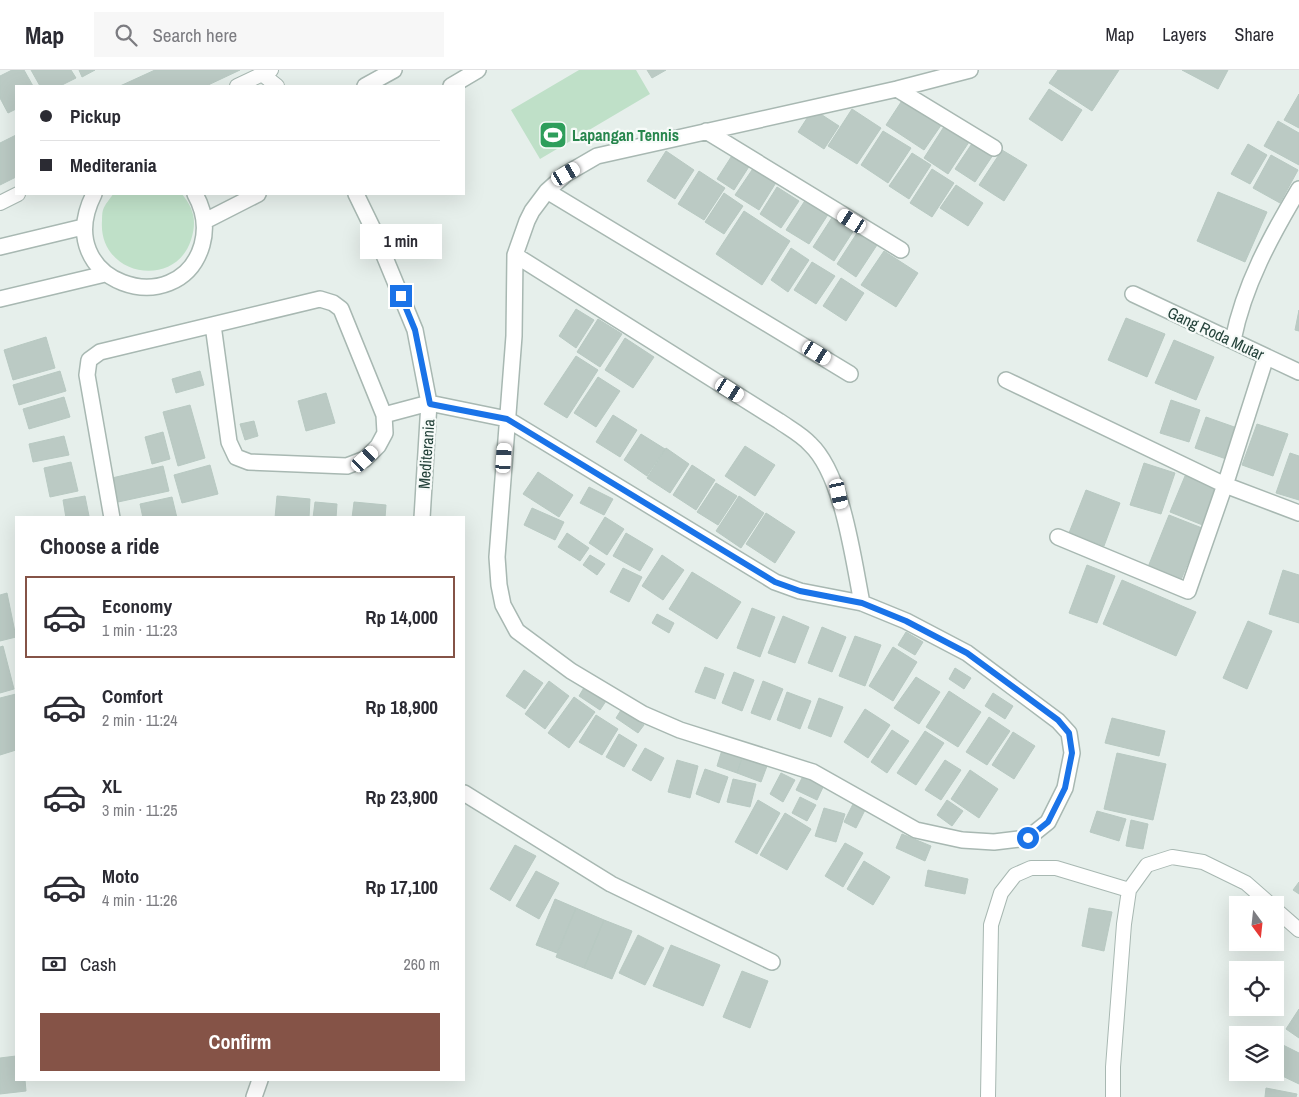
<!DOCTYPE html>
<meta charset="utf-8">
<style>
:root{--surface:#fff;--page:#f7f7f7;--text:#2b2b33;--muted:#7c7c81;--line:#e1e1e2;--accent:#855347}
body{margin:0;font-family:"Archivo Narrow",sans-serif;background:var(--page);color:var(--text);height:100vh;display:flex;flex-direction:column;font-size:19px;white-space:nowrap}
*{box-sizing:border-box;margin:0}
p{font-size:16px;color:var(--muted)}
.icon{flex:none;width:28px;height:28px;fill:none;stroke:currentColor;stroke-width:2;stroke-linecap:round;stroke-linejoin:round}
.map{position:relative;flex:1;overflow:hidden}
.sheet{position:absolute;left:15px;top:446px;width:450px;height:565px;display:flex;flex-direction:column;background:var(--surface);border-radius:0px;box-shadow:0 5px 20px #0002}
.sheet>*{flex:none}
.guide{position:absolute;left:15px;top:15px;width:450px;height:110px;border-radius:0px;box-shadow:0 5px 20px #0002;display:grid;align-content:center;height:110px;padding:0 25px;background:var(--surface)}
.needle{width:32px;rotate:165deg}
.tools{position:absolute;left:1229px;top:826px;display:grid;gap:10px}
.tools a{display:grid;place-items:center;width:55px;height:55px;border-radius:0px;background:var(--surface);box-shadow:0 5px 20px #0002;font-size:25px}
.end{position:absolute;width:22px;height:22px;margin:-11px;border:6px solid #1a73e8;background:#fff;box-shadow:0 0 0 2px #fff}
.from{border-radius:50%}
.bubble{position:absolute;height:35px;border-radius:0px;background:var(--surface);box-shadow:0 5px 20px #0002;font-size:16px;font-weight:700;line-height:35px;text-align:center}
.car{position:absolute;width:15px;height:30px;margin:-15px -8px;border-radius:6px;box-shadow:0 0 4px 1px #0007;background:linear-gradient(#fff 24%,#345 0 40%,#fff 0 76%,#345 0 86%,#fff 0)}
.guide b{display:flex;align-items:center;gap:18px;height:48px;font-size:19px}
.guide b+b{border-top:1px solid var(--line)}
.guide i{width:12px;height:12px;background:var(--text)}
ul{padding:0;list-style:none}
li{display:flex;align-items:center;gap:15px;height:82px;margin:0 10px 8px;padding:0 15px;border:2px solid transparent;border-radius:0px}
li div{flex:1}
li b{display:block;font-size:19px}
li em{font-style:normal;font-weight:700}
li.active{border-color:var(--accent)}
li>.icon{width:45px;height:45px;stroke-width:1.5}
h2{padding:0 25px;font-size:22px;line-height:60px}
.pay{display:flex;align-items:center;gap:12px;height:55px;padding:0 25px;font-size:19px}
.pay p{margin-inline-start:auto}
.primary-button{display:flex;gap:10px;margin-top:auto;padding:10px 25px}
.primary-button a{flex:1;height:58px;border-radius:0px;background:var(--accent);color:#fff;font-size:20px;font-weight:700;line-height:58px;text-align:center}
header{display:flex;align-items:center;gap:30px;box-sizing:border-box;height:70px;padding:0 25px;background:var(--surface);border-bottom:1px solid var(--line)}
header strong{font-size:24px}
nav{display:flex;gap:28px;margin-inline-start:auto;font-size:18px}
.search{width:350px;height:45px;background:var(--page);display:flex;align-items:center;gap:12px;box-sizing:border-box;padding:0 18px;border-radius:0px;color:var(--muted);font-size:19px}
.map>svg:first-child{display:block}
</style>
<header>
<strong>Map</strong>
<div class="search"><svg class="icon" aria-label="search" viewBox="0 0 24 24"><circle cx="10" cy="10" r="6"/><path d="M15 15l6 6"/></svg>Search here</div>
<nav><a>Map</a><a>Layers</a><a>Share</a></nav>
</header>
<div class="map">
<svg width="1299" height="1027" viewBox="0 0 1299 1027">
<rect width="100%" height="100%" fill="#e6efeb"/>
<!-- green -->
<path fill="#bfe0c8" d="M579 0H636L650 24 540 89 511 40Z
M113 124H182C194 139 197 151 191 170 175 220 98 206 102 151 102 148 102 143 103 140 105 134 110 129 113 124Z"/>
<!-- building -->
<path fill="#bbcac4" stroke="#b8c9c2" d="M12 0H24L33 16H16V39L8 43 0 28V6Z
M31 0H71L76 8 60 16H40Z
M79 0H95L82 7Z
M155 0H240L206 16H120Z
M647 0H666L652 8Z
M1058 0H1119L1092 41 1049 13Z
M1182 0H1228L1218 19Z
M1049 19 1082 40 1062 71 1029 49Z
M1299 24V58L1284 50Z
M905 26 944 51 924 80 886 55Z
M813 39 839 56 824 79 798 62Z
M852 39 881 58 857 94 828 76Z
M1278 51 1299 63V95L1264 76Z
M947 52 971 69 948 104 924 88Z
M883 61 911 78 888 113 861 95Z
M16 65V107L0 115V73Z
M975 69 995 82 975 112 955 99Z
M1248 74 1267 85 1250 114 1231 104Z
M1002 80 1027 95 1004 131 979 115Z
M666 81 694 100 675 129 647 111Z
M912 83 931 95 909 129 889 116Z
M733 84 750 95 734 120 717 109Z
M1271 85 1298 100 1280 133 1253 118Z
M754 97 777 111 759 140 735 125Z
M932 99 954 113 932 147 910 133Z
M699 101 725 118 704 150 678 134Z
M956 115 983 133 968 156 940 138Z
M777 117 799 131 781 158 760 144Z
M1218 122 1267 142 1245 192 1197 171Z
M724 123 743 136 724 164 705 152Z
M806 129 829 143 809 174 786 160Z
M744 141 790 171 762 215 716 184Z
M833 146 854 160 834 191 813 177Z
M397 155 403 173 387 179 380 161Z
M857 163 877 175 856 207 837 194Z
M791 178 809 190 788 222 771 210Z
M884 181 918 203 896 237 861 215Z
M812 192 835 206 816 234 794 220Z
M841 208 864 223 846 251 823 236Z
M576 239 594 250 576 278 559 266Z
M1299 240V261L1295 260Z
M1126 248 1165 264 1147 307 1108 290Z
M598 249 622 264 600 297 577 282Z
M46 267 55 298 13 310 4 280Z
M625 268 654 287 633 318 605 300Z
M1174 270 1214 287 1196 330 1155 313Z
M576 286 598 300 567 348 544 334Z
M60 301 66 321 19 335 13 315Z
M200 301 204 315 176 323 172 309Z
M598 307 620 321 596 357 574 343Z
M326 323 335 353 306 361 298 331Z
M64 327 70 347 29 359 23 339Z
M1171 330 1200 340 1189 372 1160 363Z
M190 335 205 388 178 396 163 342Z
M613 345 637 360 620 387 596 372Z
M1206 347 1240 359 1229 390 1195 378Z
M254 351 258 366 245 370 240 354Z
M1257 354 1288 364 1273 406 1242 395Z
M163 362 170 389 152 394 145 367Z
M641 364 665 379 647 406 624 390Z
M64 366 69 385 33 392 29 374Z
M745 376 775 395 755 426 725 406Z
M666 378 689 394 670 423 647 408Z
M1290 383 1299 386V430L1276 423Z
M71 392 78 421 50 427 44 398Z
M1144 393 1175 403 1161 444 1130 435Z
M210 395 218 424 182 433 174 405Z
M692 395 715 410 696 440 673 425Z
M163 396 169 421 118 432 112 408Z
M538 402 573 425 559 447 523 424Z
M1185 406 1221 420 1205 456 1170 442Z
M716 413 737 426 718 455 697 442Z
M589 417 613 429 604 445 580 433Z
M1086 420 1120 433 1104 476 1069 463Z
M85 426 89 446 66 448 63 430Z
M277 426 310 429 309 448H275Z
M739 426 764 443 741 478 716 461Z
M172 427 177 448H143L140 434Z
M315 432 337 434 336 448H313Z
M354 432 386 435 385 448H352Z
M532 438 564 452 555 470 524 455Z
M766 443 795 462 775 493 746 474Z
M1169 445 1202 458 1181 510 1148 497Z
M605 447 624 459 607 485 589 473Z
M567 463 589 478 580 491 558 477Z
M626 463 653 479 640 501 613 486Z
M590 485 605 494 597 505 583 495Z
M662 485 684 500 663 530 642 516Z
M1087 495 1115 506 1097 553 1069 543Z
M623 498 642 507 629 532 610 522Z
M1283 500 1299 505V553L1269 544Z
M692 502 741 532 717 569 669 539Z
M1122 510 1196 542 1176 586 1103 554Z
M7 523 16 567 0 571V525Z
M752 538 775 547 760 587 737 578Z
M657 544 674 553 669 563 652 553Z
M783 546 809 557 795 593 768 583Z
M1248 551 1272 561 1247 619 1223 608Z
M822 557 846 567 832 602 808 593Z
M906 562 923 572 915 585 898 575Z
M855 566 881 575 865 616 839 606Z
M3 576 14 619 0 623V577Z
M893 577 917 592 893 631 869 616Z
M705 597 724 604 715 629 695 622Z
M955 598 971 608 964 619 949 609Z
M524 600 543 613 525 639 506 626Z
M734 602 754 610 742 641 722 633Z
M916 607 940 622 919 654 894 638Z
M549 611 569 626 545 659 525 644Z
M763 611 783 619 770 650 751 643Z
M585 616 606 631 600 640 579 626Z
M949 621 981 642 958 677 926 657Z
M787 622 811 631 800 659 777 650Z
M993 623 1013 636 1005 649 985 636Z
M16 624V680L0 685V628Z
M574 627 595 642 569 678 548 663Z
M819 628 843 637 831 667 808 658Z
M865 639 890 655 868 688 844 672Z
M621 640 644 655 638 663 616 648Z
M596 645 618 659 602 685 579 672Z
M989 647 1010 661 987 695 966 682Z
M1112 648 1165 661 1159 686 1105 673Z
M892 660 909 671 887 703 871 692Z
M925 661 944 673 916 715 897 703Z
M1013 662 1035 676 1014 709 992 695Z
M619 664 637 675 624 697 606 687Z
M645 678 664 688 651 711 632 700Z
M722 680 742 688 737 703 717 696Z
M1117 683 1166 694 1153 750 1104 739Z
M742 688 767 696 761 712 737 703Z
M677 690 698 696 690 728 668 722Z
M945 690 961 700 941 730 925 720Z
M705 699 728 707 719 733 696 724Z
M970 700 998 719 979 748 951 729Z
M781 703 795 710 783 732 770 724Z
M803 706 824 715 817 730 796 720Z
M733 709 756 714 750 737 727 732Z
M800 727 816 735 807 751 792 743Z
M758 730 780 743 757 784 735 772Z
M947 730 963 741 952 756 937 745Z
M853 734 865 740 856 758 844 752Z
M824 738 845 744 836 772 815 766Z
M1097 741 1126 749 1119 771 1090 762Z
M785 743 811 759 787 800 760 785Z
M1131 750 1148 754 1143 779 1126 776Z
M902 764 931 776 925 791 896 778Z
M845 773 863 783 843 817 825 806Z
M515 775 536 786 510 831 490 819Z
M864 791 890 807 873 835 847 819Z
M928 800 968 809 965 824 925 816Z
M536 801 559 813 539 849 516 836Z
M1299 812V824L1293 820Z
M555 829 576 838 557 883 536 875Z
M576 838 604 850 584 898 556 887Z
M1089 838 1112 842 1104 881 1082 876Z
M604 850 632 861 612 909 584 898Z
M638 865 664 878 645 915 619 903Z
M671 875 720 895 703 936 653 916Z
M742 901 768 911 750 958 723 947Z
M1299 939V968L1286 959Z
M1283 975 1299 983V1014L1274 1002 1275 992Z
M1232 979H1238V1002H1251V1004H1231Z
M16 986V1010H25L26 1021 0 1024V988Z
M1266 1018 1297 1024 1296 1027H1265Z"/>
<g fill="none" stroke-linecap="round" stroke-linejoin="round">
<defs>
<path id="service" d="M262 4 277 16
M237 16 271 0
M0 133 18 124
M1275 839 1299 860
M988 1027 991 855 1001 823 1015 805 1031 798H1056L1129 820
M1113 1027V997L1124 854 1129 820 1147 795 1172 787 1203 792 1246 813 1271 835"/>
<path id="minor" d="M897 19 994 78
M706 61 901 180
M547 121 850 304
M356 124 374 161 415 260 429 333 422 448
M515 185 779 351C789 358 802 365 810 374 843 405 853 489 862 533
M1133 224 1299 302
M1233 270C1244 215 1271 166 1299 119
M1006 310 1225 415 1299 443
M384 345 429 333 507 349 775 512 800 521 862 533 906 551 967 583 1058 651 1069 663 1072 683 1065 718 1048 752 1028 768 994 772 962 770 916 760 813 702 680 660 643 644 571 601 517 561 503 535 499 515 497 487 514 266 515 185 527 151 532 141 547 121 566 104 597 86 897 19 970 0
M112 448 87 305 89 290 100 282 320 229 333 233 341 239 384 345 385 363 378 376 365 389 347 396 249 392 236 387 229 372 213 255
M1058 467 1188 521 1228 406 1266 287
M464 723 611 814 772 892
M254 1027 260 1010"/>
<path id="tertiary" d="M365 16 394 0
M451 16 478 0
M94 124C49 213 179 254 202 175 207 157 204 140 195 124
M205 151 258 124
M0 177 83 157
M0 229 105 204"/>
</defs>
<!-- service casing -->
<use href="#service" stroke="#a8b8b2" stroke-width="16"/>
<!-- minor casing -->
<use href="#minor" stroke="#a8b8b2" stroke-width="18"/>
<!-- tertiary casing -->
<use href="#tertiary" stroke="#a8b8b2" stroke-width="18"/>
<!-- service -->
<use href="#service" stroke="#fff" stroke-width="14"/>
<!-- minor -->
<use href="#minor" stroke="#fff" stroke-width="15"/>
<!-- tertiary -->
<use href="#tertiary" stroke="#fff" stroke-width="15"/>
</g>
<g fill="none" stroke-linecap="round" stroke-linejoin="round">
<!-- route -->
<path stroke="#1a73e8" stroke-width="6" d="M401 226 415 260 430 334 507 349 775 512 800 521 862 533 906 551 967 583 1058 650 1069 663 1072 683 1065 718 1048 752 1028 768"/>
</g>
<!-- icons -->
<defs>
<symbol id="stadium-square" viewBox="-11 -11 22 22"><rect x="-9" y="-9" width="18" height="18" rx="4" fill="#2e9e5b" stroke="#f7fbf9"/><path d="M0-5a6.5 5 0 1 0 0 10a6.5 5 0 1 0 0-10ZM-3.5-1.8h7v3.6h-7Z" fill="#fff"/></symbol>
</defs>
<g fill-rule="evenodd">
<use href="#stadium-square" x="537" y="49" width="32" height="32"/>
</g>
<g text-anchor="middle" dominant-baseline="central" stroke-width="4.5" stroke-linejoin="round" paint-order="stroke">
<!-- leisure labels -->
<g font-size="16" font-weight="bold" fill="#27864d" stroke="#f7fbf9" text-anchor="start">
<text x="572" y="65">Lapangan Tennis</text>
</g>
<!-- street labels -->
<g font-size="16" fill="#24423a" stroke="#f7fbf9">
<text transform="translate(1216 263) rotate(25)">Gang Roda Mutar</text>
<text transform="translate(426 384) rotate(-86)">Mediterania</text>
</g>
</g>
</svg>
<div class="tools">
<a><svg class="needle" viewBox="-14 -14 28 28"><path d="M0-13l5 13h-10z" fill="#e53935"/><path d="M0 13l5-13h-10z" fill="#7c7c81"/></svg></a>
<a><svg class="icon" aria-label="locate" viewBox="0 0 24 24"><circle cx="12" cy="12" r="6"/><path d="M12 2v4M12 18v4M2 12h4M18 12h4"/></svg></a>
<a><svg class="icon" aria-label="layers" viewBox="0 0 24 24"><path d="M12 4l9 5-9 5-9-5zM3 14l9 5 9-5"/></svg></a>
</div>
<i class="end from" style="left:1028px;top:768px"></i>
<i class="end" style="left:401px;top:226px"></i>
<div class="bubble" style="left:360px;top:154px;width:82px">1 min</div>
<i class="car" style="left:566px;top:104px;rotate:60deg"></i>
<i class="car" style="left:852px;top:151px;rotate:302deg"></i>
<i class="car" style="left:817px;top:283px;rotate:121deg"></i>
<i class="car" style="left:730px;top:320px;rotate:122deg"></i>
<i class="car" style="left:504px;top:388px;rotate:4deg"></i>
<i class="car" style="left:365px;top:389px;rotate:47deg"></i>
<i class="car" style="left:839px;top:424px;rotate:168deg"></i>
<div class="guide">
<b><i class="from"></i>Pickup</b>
<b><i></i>Mediterania</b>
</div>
<section class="sheet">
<h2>Choose a ride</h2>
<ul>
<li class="active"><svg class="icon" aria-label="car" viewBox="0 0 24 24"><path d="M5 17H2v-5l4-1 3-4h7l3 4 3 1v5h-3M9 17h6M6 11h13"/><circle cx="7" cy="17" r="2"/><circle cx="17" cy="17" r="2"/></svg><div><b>Economy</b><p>1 min · 11:23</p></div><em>Rp 14,000</em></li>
<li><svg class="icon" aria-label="car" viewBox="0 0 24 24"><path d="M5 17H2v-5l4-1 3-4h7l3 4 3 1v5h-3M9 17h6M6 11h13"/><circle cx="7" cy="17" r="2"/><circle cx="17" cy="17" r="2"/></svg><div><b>Comfort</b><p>2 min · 11:24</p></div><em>Rp 18,900</em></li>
<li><svg class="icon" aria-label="car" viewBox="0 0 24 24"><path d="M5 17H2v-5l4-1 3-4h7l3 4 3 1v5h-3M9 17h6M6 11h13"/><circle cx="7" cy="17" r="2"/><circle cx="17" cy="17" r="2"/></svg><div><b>XL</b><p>3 min · 11:25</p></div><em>Rp 23,900</em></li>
<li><svg class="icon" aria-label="car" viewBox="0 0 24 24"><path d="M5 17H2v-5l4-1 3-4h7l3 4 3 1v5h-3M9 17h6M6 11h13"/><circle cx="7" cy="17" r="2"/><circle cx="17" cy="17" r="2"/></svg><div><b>Moto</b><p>4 min · 11:26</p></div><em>Rp 17,100</em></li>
</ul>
<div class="pay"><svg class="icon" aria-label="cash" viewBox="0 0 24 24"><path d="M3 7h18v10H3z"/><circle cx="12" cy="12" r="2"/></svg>Cash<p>260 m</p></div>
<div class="primary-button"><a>Confirm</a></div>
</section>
</div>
